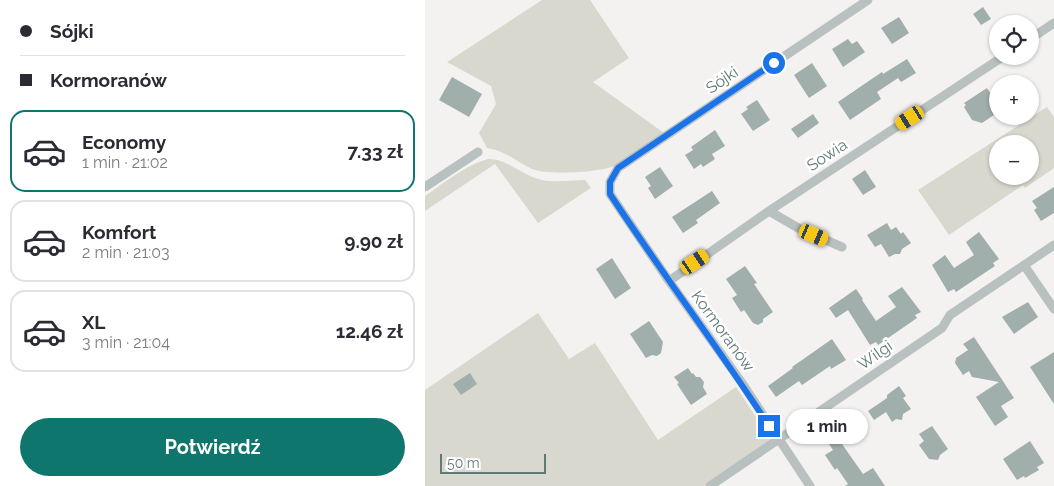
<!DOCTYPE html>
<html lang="pl">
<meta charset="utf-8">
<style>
:root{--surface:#fff;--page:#f7f7f7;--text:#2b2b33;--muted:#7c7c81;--line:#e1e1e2;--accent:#0f766e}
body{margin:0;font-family:Raleway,sans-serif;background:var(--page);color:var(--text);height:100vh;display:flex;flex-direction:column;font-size:19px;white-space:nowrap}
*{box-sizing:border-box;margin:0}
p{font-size:16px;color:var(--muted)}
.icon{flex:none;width:28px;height:28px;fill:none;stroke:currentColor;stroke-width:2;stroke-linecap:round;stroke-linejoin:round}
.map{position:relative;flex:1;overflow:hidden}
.panel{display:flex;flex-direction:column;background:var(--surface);width:425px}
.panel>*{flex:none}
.guide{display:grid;align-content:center;height:110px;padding:0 20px;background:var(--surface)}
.tools{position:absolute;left:564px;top:15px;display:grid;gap:10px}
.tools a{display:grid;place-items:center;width:50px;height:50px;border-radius:50%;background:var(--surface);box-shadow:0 1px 4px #0004;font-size:25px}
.scale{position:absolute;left:15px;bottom:12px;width:106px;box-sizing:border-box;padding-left:5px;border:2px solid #617a78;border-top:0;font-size:14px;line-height:18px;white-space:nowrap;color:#617a78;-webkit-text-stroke:4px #fff;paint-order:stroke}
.end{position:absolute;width:22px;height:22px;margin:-11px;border:6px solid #1a73e8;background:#fff;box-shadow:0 0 0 2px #fff}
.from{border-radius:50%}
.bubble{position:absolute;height:35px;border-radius:18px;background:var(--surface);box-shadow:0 1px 4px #0004;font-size:16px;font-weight:700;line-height:35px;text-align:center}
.car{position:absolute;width:15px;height:30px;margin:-15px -8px;border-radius:6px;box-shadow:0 0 4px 1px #0007;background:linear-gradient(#f5c518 24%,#345 0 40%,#f5c518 0 76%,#345 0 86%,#f5c518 0)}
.guide b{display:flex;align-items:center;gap:18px;height:48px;font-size:19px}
.guide b+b{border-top:1px solid var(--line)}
.guide i{width:12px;height:12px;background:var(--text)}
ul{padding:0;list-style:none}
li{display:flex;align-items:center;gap:15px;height:82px;margin:0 10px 8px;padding:0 10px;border:2px solid var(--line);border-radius:15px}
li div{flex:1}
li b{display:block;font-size:19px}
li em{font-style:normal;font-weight:700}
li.current{border-color:var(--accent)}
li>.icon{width:45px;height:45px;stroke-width:1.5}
.cta{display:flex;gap:10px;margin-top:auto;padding:10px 20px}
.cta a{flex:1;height:58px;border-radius:30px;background:var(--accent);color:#fff;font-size:20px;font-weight:700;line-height:58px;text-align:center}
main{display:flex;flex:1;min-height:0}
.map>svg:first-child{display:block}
</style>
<main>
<section class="panel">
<div class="guide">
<b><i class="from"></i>Sójki</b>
<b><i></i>Kormoranów</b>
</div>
<ul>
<li class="current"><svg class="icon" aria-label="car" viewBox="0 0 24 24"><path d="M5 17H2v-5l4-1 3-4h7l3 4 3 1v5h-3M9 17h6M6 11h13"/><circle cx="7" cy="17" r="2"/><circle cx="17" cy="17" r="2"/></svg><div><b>Economy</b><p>1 min · 21:02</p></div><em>7.33 zł</em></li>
<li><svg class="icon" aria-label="car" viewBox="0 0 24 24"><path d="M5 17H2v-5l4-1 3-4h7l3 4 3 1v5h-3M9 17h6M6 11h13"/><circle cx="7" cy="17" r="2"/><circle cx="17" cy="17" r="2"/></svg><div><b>Komfort</b><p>2 min · 21:03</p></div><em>9.90 zł</em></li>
<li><svg class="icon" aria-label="car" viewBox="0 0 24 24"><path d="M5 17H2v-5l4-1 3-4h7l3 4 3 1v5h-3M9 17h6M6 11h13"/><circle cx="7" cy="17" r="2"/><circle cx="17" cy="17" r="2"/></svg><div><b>XL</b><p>3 min · 21:04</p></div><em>12.46 zł</em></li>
</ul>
<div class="cta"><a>Potwierdź</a></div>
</section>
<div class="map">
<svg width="629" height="486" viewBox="0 0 629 486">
<rect width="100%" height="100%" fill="#f4f2f0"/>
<!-- green -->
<path fill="#d8d8cf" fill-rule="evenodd" d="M117 0H165L204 58 168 82 239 133C223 144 207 156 191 165 177 173 121 175 107 169 90 161 81 151 62 148L54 133 71 104 66 86 22 62Z
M622 107 629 117V168L600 188 598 185 524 235 493 190ZM572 144H605V176H572Z
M63 159C82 158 97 176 117 180 130 183 146 180 160 180L166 188 113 223 70 164 0 211V196C19 183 40 165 63 159Z
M113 313 144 359 170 343 233 440 311 387 347 441 279 486H0V390Z"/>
<!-- building -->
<path fill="#a0aeac" d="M558 7 566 19 556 25 548 14Z
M474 17 484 33 467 44 456 28Z
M423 39 427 44 432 41 440 52 418 67 407 49Z
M482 59 491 73 476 82 473 78 452 92 456 99 425 120 413 102 457 72 458 74Z
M387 63 402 86 384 98 369 75Z
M27 77 57 94 44 117 14 100Z
M562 88 572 104V113L557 123 547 120 539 107 541 105 539 103Z
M332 100 345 120 328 131 316 114 323 109 321 107Z
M388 114 394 123 373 138 366 129Z
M290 130 300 146 287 154 290 159 278 167 276 164 269 169 260 155 268 150 266 147Z
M235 167 248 186 230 199 223 188 226 186 220 177Z
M440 170 451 187 438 195 427 179Z
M629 187V213L616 221 609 210 612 208 607 201Z
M287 191 295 203 271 220 273 223 258 233 247 217Z
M462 223 466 230 471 227 476 234 478 232 486 243 477 249 475 254H470L464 257 456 244 450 247 442 235Z
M554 232 574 259 568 263 570 266 531 292 529 289 523 292 507 265 520 255 529 268 549 255 541 242Z
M187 258 206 288 190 299 171 269Z
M320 266 332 283 329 284 348 312 338 319V322L333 325 328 323 319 310 316 312 307 298 312 295 301 279Z
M477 287 496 312 490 315 492 318 453 345 451 342 445 345 423 310 411 318 404 308 431 289 438 299 437 300 451 321 471 307 463 296Z
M603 302 613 317 589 334 577 317Z
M224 321 238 342 236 353 232 356 227 355 221 358 205 334Z
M549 337 589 398 576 406 583 417 570 426 551 397 574 382 547 377 544 371 538 375 530 363 531 358 543 350 538 344Z
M407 339 421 360 406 369 405 366 377 385 374 381 351 397 343 386 368 368 367 367Z
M629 352V404L605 367Z
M263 368 267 374 268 373 271 377H275L279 382 278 387 282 394 266 405 252 384 254 383 249 377Z
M45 373 52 384 36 395 28 384Z
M474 386 481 396 478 398 486 409 478 414 477 420 471 419 467 422 461 412 449 420 443 411 462 398V395Z
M418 426 426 438 417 444 438 474 448 468 460 486H420L423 484 412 468 410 470 400 455 408 450 400 438Z
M507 426 523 449 515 455 513 460 504 459 494 445 499 441 494 434Z
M605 441 619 463 612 467 614 470 600 478 599 476 592 480 578 459Z"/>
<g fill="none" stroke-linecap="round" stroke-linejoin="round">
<!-- minor -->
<path stroke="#b8c0c0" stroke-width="9" d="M605 39 629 23
M0 187 53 152
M344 211 375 229 417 247
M599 265 629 309
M244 281 344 211 579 56
M285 486 517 328 525 315 629 245
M385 486 317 383 244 281 185 194V182L193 168 443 0"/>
</g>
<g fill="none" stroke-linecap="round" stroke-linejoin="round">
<!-- route -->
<path stroke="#1a73e8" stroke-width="6" d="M344 426C293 347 236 272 185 194V182L193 168 349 63"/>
</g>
<g text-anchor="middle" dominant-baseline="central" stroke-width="5" stroke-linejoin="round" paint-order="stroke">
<!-- street labels -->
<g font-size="16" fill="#617a78" stroke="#fff">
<text transform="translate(297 80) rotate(-34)">Sójki</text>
<text transform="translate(402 155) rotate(-33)">Sowia</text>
<text transform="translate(298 331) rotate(54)">Kormoranów</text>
<text transform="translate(450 355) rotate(-35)">Wilgi</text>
</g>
</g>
</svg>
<div class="tools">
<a><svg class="icon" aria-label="locate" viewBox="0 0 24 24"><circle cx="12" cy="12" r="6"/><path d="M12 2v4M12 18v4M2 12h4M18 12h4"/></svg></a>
<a>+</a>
<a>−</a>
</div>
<div class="scale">50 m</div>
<i class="end from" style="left:349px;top:63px"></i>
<i class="end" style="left:344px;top:426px"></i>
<div class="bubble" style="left:361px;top:409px;width:82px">1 min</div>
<i class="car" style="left:485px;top:118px;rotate:237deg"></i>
<i class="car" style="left:389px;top:235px;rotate:113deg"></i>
<i class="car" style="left:270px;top:262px;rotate:56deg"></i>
</div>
</main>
